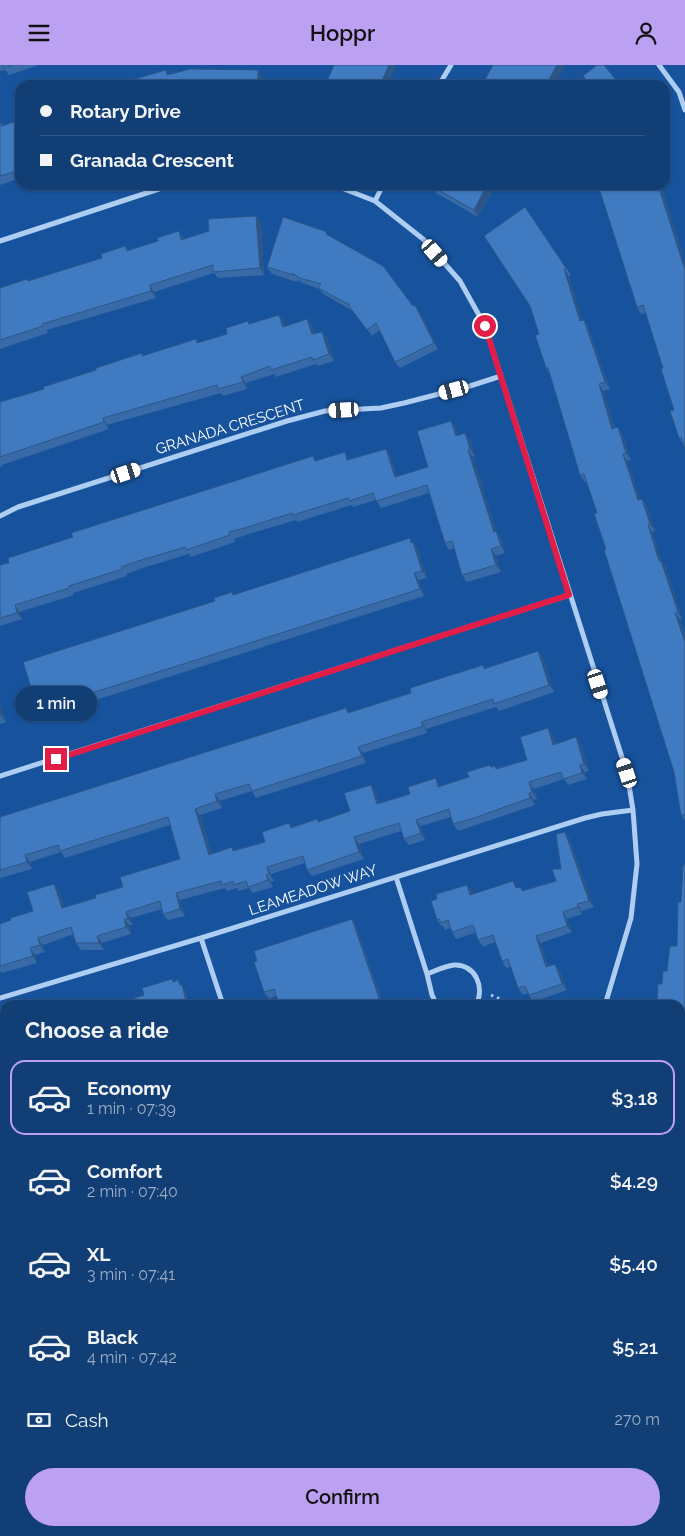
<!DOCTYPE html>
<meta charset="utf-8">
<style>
:root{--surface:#113e75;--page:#1a457a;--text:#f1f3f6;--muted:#9caec5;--line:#305787;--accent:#bca0f2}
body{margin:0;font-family:Raleway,sans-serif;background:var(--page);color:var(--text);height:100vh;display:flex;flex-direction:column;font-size:19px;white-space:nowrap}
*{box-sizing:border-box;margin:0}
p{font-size:16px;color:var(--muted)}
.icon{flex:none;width:28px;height:28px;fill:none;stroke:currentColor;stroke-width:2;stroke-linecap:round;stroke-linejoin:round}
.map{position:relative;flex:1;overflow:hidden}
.panel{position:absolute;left:0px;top:935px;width:685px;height:536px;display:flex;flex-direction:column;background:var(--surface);border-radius:15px 15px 0 0;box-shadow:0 1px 4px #0004,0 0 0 1px var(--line)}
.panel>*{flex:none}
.banner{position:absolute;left:15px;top:15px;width:655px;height:110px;border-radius:15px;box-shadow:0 1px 4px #0004,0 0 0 1px var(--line);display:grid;align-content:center;height:110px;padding:0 25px;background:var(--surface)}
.end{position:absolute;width:22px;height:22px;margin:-11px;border:6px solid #e11d48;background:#fff;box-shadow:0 0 0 2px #fff}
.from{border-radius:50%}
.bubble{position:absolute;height:35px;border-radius:18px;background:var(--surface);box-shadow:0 1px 4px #0004,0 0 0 1px var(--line);font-size:16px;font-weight:600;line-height:35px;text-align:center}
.car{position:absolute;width:15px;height:30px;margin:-15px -8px;border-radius:6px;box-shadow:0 0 4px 1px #0007;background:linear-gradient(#fff 24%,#345 0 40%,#fff 0 76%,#345 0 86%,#fff 0)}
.banner b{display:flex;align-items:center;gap:18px;height:48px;font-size:19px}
.banner b+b{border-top:1px solid var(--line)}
.banner i{width:12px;height:12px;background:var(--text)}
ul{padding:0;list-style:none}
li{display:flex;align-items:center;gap:15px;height:75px;margin:0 10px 8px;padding:0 15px;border:2px solid transparent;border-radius:15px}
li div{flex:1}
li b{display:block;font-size:19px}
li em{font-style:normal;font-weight:600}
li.selected{border-color:var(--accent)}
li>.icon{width:45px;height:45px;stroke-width:1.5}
h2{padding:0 25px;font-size:22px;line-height:60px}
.pay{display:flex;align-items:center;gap:12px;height:55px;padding:0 25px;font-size:19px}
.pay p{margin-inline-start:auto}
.primary-button{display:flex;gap:10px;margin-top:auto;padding:10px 25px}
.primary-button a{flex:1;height:58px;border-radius:30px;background:var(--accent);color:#111;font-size:20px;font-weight:600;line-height:58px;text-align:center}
header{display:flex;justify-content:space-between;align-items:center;height:65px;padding:0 25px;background:var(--accent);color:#111;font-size:22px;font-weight:600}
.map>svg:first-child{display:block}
</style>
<header><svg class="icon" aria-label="menu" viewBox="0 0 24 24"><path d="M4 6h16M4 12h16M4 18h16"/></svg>Hoppr<svg class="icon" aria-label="person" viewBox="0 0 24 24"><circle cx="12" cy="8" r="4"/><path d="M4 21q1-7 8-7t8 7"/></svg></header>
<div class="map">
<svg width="685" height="1471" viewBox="0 0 685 1471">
<rect width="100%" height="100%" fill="#17529c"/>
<!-- water -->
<path fill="#355f95" stroke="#a0c8f5" d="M578 1466H627L628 1469 621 1471H579Z"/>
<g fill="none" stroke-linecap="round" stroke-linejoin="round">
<!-- path -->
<path stroke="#aecdf2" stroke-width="3" stroke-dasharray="2.5 4" stroke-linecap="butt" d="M491 930 513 940
M680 1188 682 1170
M0 1284 5 1289
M680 1435 685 1450
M277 1466 279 1471
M344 1466 346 1471
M552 1466 555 1471"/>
<!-- lane -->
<path stroke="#aecdf2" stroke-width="4" d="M680 1320 685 1318
M84 1466 87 1471
M679 1466 680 1471
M460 1471 474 1466"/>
<!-- street -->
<path stroke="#aecdf2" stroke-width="5" d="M659 0 679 27 685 45
M439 20 451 0
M334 120 375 136 423 174 460 216 485 261 627 708 633 745 637 799 631 853 605 940
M375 136 383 120
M0 176 171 120
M0 451 18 442 287 356 325 346 381 343 404 338 470 321 501 311
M0 711 569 530
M396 812 427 909
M201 873 223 940
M0 933 201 873 585 753 602 749 633 745
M437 940 432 930 427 909C435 906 445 901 454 900 476 899 485 923 476 940
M680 1032H685
M0 1038 5 1037
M0 1057 5 1073
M0 1237 5 1236"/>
</g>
<!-- wall -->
<path fill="#376aa7" d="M0 0H39L9 10 5 5 0 6Z
M20 55V113L0 120V56L3 60Z
M431 120H496L478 152 436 128 431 121Z
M661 120 685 197V384L684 380 679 373 674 345 663 303 646 248 641 249 637 242Z
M525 142 571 210 569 211 582 255H584L588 262 610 324 603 326 615 363 618 362 622 369 631 395 627 396 640 434H642L647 441 655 466 652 467 662 497 666 502 682 554H680L685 569V756L681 750 674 707 606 484 597 448 587 417H585L580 410 550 310 546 303 539 269Z
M261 158 264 210 218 213 214 208 154 227 156 233 47 265 48 268 0 284V223L29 216 102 193 125 181 128 185 158 176 179 166 184 174Z
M331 172 420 247 438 284 400 303 395 297 380 265 372 271 353 246 323 229 319 224 305 219 297 215V217L272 209 267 202Z
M279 250 284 257 285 262 307 254 312 261 315 269 322 267 327 273 334 296 318 301 316 299 276 312 274 309 246 318 247 324 223 331 221 328 107 360 109 364 2 400 3 401 0 402V337L44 324 196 274 199 278 227 269 248 256 250 259Z
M451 356 456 363 458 371 465 368 470 375 475 391 473 392 497 468 501 473 505 488 496 491 501 507 467 517 462 510 454 483 449 485 445 478 429 428 381 443 376 435 353 442 352 440 297 457 296 455 252 468 234 474 235 477 191 492 189 489 143 503 126 509 127 511 73 528 74 530 19 547 22 554 0 561V500L9 498 73 472 313 391 316 396 350 394 386 384 390 390 397 411 428 402Z
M413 477 418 484 427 513 419 515 424 531 42 652 38 645 215 536 232 527 234 530Z
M538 586 543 593 554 627 499 646 496 642 426 664 427 668 363 688 366 698 256 733 252 726 220 736 222 743 200 750 212 789 234 785 265 777 292 762 317 754 318 757 350 746 376 727 379 738 440 720 441 721 469 712 491 702 497 703 527 695 548 663 553 670 556 679H581L589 706 585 707 587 714 568 720 564 714 534 724 537 734 534 735 535 740 476 760 458 766 453 759 451 752 421 761 425 775 409 780 404 774 401 766 359 779 364 794 312 811 307 805 305 798 271 809 274 816 271 817 273 822 253 828 249 823 239 826 237 823 227 826 225 823 180 835 185 851 168 855 163 849 162 844 131 853 133 860H129L131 869 102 878 104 885H81L76 878 74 869 43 880 45 887 35 890 37 898 2 908 0 906V859L11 855 33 846 59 825 64 842 96 833 180 794 170 760 65 793 61 787 30 797 32 804 0 813V752L349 648 411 628 483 600 485 603Z
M0 639 6 657 0 659Z
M565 767 569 773 594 842 582 846V849L567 854 572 867 541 878 548 901 560 906 567 925 533 937 528 928 523 930 518 923 511 902 506 903 502 896 495 877 483 882 478 875 475 868 456 874 452 867 450 863 445 865 443 861 442 862 437 855V834L467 820 473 829 521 822 524 826 556 816 561 804Z
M685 800V985L680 984V940L657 937 662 919 677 881Z
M352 854 356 861 383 939 387 940 276 931 269 934 264 927Z
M178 915 186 927 190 940H114L144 930 174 917Z
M685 1084V1159L682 1155 680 1156V1085Z
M130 1466H273L275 1471H133Z"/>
<!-- shaded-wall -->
<path fill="#2d5688" d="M389 0H395L396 2 388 20H380Z
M557 0H566L555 20H546Z
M258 5 263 12V20H258Z
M487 120H496L478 152 474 145Z
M658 120H661L685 197V205Z
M256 151 261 158 264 210 260 203Z
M179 166 183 173 186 182 181 175Z
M564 204 569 211 585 263 580 256Z
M150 220 154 227 156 233 151 226Z
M415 240 420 247 438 284 434 278Z
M279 250 284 257 288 269 283 262Z
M307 254 312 261 317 276 312 269Z
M584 255 588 262 610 324 605 317Z
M322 267 327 273 334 296 329 289Z
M241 312 246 318 247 324 243 317Z
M599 319 603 326 617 371 612 364Z
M103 353 107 360 109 364 104 357Z
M451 356 456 363 460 378 456 371Z
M618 362 622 369 631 395 626 388Z
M465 368 470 375 475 391 470 384Z
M386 384 390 390 400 419 395 412Z
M468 385 473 392 497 468 501 473 505 488 501 481 494 467Z
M623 389 627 396 643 442 638 435Z
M642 434 647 441 655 466 650 459Z
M648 460 652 467 662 497 666 502 682 554 678 547 659 496Z
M410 473 418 484 427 513 422 506Z
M491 484 496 491 501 507 496 500Z
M414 508 419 515 424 531 420 524Z
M15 540 19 547 22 554 17 548Z
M675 548 680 554 685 569V577Z
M538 586 543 593 554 627 549 620Z
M0 639 6 657 1 651 0 647Z
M421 657 426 664 427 668 423 661Z
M548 663 553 670 558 686 553 680Z
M576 672 581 679 589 706 584 699Z
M358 682 363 688 366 698 362 691Z
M580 700 585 707 587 714 582 708Z
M436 713 440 720 443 728 438 722Z
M529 717 534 724 537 734 532 727Z
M371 720 376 727 382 746 377 739Z
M529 728 534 735 535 740 530 733Z
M215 729 220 736 222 743 217 736Z
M195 744 200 750 214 796 209 790Z
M416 755 421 761 425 775 421 768Z
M565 767 569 773 594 842 589 836Z
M354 772 359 779 364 794 359 787Z
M25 790 30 797 32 804 27 797Z
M267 802 271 809 274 816 269 809Z
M266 810 271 817 273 822 268 815Z
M54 819 59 825 67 850 62 843Z
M467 820 472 826 475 837 470 830Z
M176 828 180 835 185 851 180 844Z
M577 839 582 846V849L578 842Z
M126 847 131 853 133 860 128 854Z
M563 847 567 854 572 867 567 861Z
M124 854 129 860 131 869 126 862Z
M352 854 356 861 383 940H381Z
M97 871 102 878 104 885 99 878Z
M536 871 541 878 550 909 546 902Z
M38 873 43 880 45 887 40 880Z
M30 883 35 890 37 898 33 891Z
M555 899 560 906 567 925 562 919Z
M178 915 186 927 190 940H189L186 936Z
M267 1466H273L275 1471H269Z"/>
<!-- building -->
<path fill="#407bc2" stroke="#2d5688" d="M3 0H13L4 3Z
M334 0H389L380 20H322L325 15 327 16Z
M493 0H557L546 20H482Z
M597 0H604L620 20H590L583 11Z
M190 4 258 5V20H114L166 5 167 10Z
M20 55V105L0 111V56L2 61Z
M431 120H487L474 145 431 121Z
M598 120H658L685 205V384L681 372 679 373 670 346 674 345 661 304 663 303 643 240 637 242Z
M525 142 566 203 564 204 580 256 584 255 605 317 599 319 612 364 618 362 626 388 623 389 638 435 642 434 650 459 648 460 659 496H661L678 547 675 548 685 577V750H681L674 707 604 485 606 484 594 449 597 448 584 409 580 410 548 303H546L535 270 539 269 530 241 484 171Z
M256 151 260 203 213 207V200L150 220 151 226 42 259 43 261 0 275V223L27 214 28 216 102 193 101 189 125 181 127 186 158 176 157 173 179 166 181 175 209 166 208 154Z
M283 152 327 167 326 169 383 201 413 241 415 240 434 278 395 297 376 258 367 265 349 241 350 240 318 223 321 219 300 213 292 208 293 210 267 202Z
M279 250 283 262 307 254 312 269 322 267 329 289 313 295 312 292 271 305 270 301 241 312 243 317 218 324 217 320 103 353 104 357 0 392V337L44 324 43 322 96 305V303L142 288V291L196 274 197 278 227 269 226 263 248 256 249 259Z
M451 356 456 371 465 368 470 384 468 385 494 467 496 466 501 481 491 484 496 500 462 510 452 476 445 478 427 420 376 436 373 428 349 436 348 433 293 450 292 448 248 462 229 467 230 470 186 485 185 482 138 496 121 502 122 504 69 521V523L15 540 17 548 0 553V500L9 498 8 493 73 472 71 468 313 391 315 396 345 387 347 395 386 384 395 412 428 402 417 366Z
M410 473 411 478 413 477 422 506 414 508 420 524 38 645 23 597 215 536 214 533 232 527 233 530Z
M538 586 549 620 494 639 493 634 421 657 423 661 358 682 362 691 252 726 249 719 215 729 217 736 195 744 209 790 232 782 233 786 265 777 262 767 289 758 291 763 317 754 318 757 350 746 344 728 371 720 377 739 410 729 408 722 436 713 438 722 469 712 467 707 490 700 491 702 495 701 496 704 527 695 520 672 548 663 553 680 576 672 584 699 580 700 582 708 563 714 561 707 529 717 532 727 529 728 530 733 471 754 453 759 449 744 416 755 421 768 404 774 399 758 354 772 359 787 307 805 303 791 267 802 269 809 266 810 268 815 248 822 246 816 234 820 233 816 222 820 221 816 176 828 180 844 163 849 160 836 126 847 128 854H124L126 862 97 871 99 878H76L71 862 38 873 40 880 30 883 33 891 0 901V859L11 855 10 853 33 846 27 827 54 819 62 843 96 833 95 830 123 822 120 812 180 794 168 752 60 786 58 780 25 790 27 797 0 805V752L346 643 348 648 411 628 410 623 483 600 484 604Z
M565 767 589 836 577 839 578 842 563 847 567 861 536 871 546 902 555 899 562 919 529 930 525 921 518 923 508 894 502 896 493 870 478 875 473 860 452 867 448 855 441 858 439 854 437 855 431 836 437 834 436 829 467 820 470 830 513 816 516 823 521 822 522 826 556 816 552 804H561L556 769Z
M683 800H685V978H680V940H652V937H657L658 919H662L663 906H667L670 881H677L678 837H681Z
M352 854 381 939 385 938 386 940H279L274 924 264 927 254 897 257 896 254 886Z
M172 914 173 917 178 915 180 920H182L186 936 177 938V940H114L144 930 142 923Z
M685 1084V1143L680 1145V1085Z
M685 1208V1228L680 1213V1210Z
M685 1386V1394L683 1387Z
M133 1466H267L269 1471H179V1469L172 1471H135Z"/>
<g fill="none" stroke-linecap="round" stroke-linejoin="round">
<!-- route -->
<path stroke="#e11d48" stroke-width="6" d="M56 694 569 530 485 261"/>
</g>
<g text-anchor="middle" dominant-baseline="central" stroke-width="4" stroke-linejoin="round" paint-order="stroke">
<!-- street labels -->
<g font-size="15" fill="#fff" stroke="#17529c">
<text transform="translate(230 362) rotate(-17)">GRANADA CRESCENT</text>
<text transform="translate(313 825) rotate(-18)">LEAMEADOW WAY</text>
</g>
</g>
</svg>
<i class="end from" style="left:485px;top:261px"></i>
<i class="end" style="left:56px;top:694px"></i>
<div class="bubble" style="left:15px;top:621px;width:82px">1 min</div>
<i class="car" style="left:435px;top:188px;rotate:139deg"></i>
<i class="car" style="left:454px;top:325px;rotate:255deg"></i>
<i class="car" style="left:344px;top:345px;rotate:267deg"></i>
<i class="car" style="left:126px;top:408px;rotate:72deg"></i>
<i class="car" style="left:598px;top:619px;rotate:162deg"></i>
<i class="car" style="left:627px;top:708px;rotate:342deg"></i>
<div class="banner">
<b><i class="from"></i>Rotary Drive</b>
<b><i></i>Granada Crescent</b>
</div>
<section class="panel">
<h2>Choose a ride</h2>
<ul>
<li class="selected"><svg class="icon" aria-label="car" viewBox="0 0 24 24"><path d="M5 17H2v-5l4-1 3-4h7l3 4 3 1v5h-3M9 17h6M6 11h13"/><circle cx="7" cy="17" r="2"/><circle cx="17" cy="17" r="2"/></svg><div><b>Economy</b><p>1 min · 07:39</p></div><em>$3.18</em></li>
<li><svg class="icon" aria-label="car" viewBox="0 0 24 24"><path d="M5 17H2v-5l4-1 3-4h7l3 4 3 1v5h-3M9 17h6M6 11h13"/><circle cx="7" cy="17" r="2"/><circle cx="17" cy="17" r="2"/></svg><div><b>Comfort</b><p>2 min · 07:40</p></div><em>$4.29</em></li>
<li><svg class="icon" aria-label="car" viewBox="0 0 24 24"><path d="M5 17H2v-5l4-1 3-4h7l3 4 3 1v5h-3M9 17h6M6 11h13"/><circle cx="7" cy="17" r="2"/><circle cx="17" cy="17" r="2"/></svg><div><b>XL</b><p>3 min · 07:41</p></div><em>$5.40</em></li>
<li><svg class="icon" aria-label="car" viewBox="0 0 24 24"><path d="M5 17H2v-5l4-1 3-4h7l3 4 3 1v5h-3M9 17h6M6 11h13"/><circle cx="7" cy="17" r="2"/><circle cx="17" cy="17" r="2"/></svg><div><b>Black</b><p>4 min · 07:42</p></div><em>$5.21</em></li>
</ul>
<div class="pay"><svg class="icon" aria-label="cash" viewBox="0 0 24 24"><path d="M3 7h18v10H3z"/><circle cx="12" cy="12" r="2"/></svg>Cash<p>270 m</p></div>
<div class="primary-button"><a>Confirm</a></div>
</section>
</div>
